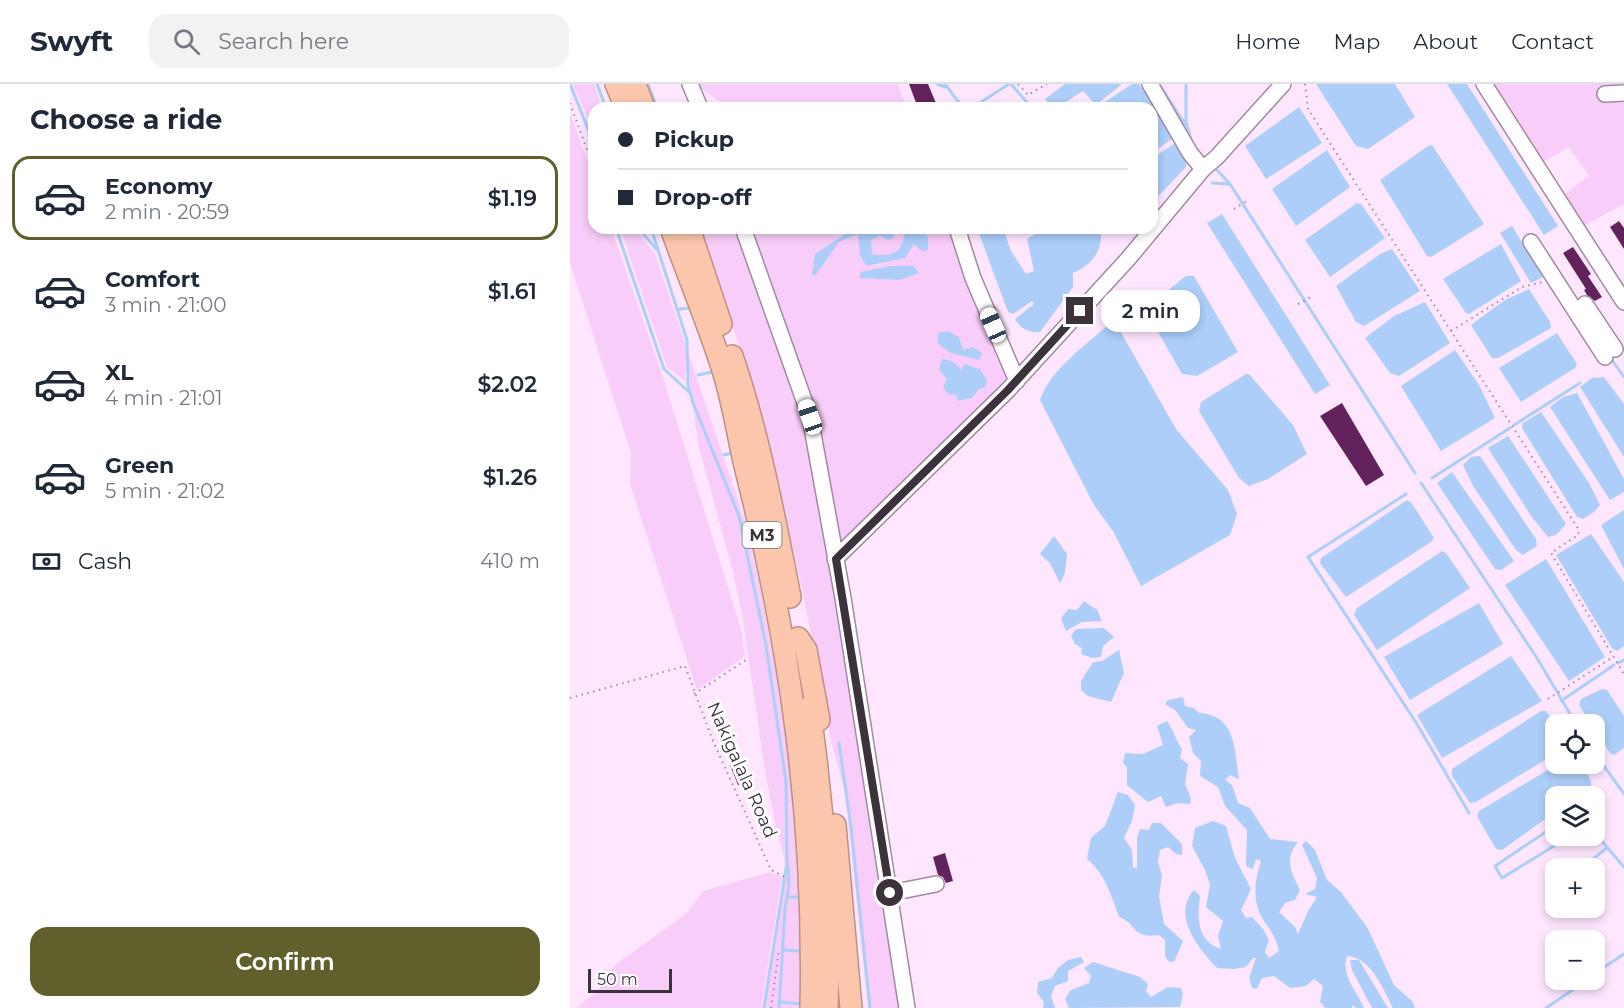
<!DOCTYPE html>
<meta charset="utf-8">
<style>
:root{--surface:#fff;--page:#f2f2f3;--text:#1f2937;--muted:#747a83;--line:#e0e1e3;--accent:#615f2b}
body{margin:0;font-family:Montserrat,sans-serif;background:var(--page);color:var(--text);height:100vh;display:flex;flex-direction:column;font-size:22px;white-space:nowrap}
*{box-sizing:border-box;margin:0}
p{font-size:20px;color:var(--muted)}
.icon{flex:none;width:33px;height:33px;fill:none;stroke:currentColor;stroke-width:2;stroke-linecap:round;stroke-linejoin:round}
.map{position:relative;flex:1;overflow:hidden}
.drawer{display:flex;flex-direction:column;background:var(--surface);width:570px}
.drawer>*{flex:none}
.top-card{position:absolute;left:18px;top:18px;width:570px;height:132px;border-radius:18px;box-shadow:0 3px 9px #0003;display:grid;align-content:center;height:132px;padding:0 30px;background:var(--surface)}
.fabs{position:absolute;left:975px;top:630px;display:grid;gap:12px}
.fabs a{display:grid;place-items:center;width:60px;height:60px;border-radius:12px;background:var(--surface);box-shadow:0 3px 9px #0003;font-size:30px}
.scale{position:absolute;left:18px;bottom:15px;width:84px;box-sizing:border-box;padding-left:6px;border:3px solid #3b323b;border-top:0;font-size:16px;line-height:21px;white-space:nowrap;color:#3b323b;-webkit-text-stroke:4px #fff;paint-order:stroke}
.end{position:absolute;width:27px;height:27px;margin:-14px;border:8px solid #3b323b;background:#fff;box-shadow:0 0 0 3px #fff}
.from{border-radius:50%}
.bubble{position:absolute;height:42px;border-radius:18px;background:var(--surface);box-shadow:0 3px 9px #0003;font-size:20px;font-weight:600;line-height:42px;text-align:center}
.car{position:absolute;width:18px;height:36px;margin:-18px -9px;border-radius:8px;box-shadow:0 0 4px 2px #0007;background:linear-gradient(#fff 24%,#345 0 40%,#fff 0 76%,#345 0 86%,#fff 0)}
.top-card b{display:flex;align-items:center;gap:21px;height:57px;font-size:22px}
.top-card b+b{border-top:2px solid var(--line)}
.top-card i{width:15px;height:15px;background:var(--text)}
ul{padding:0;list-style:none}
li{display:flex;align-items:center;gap:18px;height:84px;margin:0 12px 9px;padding:0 18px;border:3px solid transparent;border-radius:18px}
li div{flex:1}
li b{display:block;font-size:22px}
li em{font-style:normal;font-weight:600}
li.selected{border-color:var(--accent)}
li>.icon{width:54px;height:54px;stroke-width:1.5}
h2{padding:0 30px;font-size:27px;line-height:72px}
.pay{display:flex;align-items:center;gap:15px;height:66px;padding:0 30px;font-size:22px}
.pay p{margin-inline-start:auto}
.action{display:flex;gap:12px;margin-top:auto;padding:12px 30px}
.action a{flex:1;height:69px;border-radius:18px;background:var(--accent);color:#fff;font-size:24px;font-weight:600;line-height:69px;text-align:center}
header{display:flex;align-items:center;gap:36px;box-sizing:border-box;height:84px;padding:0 30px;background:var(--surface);border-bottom:2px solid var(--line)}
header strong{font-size:28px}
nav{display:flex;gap:33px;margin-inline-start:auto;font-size:21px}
.search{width:420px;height:54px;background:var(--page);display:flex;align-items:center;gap:15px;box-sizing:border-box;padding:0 21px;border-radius:18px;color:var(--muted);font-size:22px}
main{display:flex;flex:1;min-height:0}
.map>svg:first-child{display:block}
</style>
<header>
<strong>Swyft</strong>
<div class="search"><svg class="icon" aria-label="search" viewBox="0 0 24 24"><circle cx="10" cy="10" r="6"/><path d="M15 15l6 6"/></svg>Search here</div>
<nav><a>Home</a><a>Map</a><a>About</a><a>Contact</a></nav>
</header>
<main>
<section class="drawer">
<h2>Choose a ride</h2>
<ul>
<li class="selected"><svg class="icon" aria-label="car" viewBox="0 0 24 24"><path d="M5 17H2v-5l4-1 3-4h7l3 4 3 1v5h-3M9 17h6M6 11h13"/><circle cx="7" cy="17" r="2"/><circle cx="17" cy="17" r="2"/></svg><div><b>Economy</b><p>2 min · 20:59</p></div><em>$1.19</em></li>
<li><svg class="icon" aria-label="car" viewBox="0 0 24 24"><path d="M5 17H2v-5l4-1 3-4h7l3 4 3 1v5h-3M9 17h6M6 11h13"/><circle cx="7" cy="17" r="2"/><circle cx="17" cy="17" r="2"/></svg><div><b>Comfort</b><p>3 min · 21:00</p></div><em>$1.61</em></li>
<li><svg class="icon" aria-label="car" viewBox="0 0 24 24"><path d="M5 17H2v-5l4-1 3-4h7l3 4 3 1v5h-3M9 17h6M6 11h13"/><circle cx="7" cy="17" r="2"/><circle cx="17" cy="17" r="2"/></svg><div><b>XL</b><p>4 min · 21:01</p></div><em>$2.02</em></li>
<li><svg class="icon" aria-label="car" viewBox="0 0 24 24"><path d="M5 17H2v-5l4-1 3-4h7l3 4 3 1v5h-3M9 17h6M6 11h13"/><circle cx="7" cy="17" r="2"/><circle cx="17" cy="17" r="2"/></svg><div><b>Green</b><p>5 min · 21:02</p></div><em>$1.26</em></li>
</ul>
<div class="pay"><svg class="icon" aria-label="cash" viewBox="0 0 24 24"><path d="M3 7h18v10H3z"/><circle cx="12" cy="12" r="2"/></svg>Cash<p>410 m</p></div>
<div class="action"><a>Confirm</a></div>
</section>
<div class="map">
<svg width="1054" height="924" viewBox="0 0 1054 924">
<rect width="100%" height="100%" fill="#ffe6ff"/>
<!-- green -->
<path fill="#f9cdf9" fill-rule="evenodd" d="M3 0H24L32 24H24V49Z
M125 0H328L337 24H158Z
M920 0H1054V120L1012 143 991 113 1019 92 999 63 972 79Z
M0 29 24 95V144H41L92 290 171 545 175 572 127 606 60 400 61 369 0 179Z
M50 144H65L85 170 176 440 192 514 220 658 230 786 231 924H192L216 780 206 743 195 687 173 536 163 488 128 360 116 268 115 297 97 283Z
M128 144H165L230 324 262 490 330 924H298L275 708 261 657 232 504 202 382 172 270Z
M179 144H284L245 170 249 184 269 158 289 149 290 172 297 182 310 181 341 165 344 159 358 152 347 144H380L443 295 272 465 261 428 243 317ZM320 182H344L349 189 330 196 289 194 295 188ZM392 286 410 305 402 314 387 317V311L373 303 377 295Z
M320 144H335C335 167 325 174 302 170L300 156 310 152 323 153Z
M200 788 212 793 191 924H6L27 908 45 881 118 828 133 807Z"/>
<!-- water -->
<path fill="#accef9" d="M495 0H552L526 21 513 7 486 24H482L475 15Z
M562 0H569L584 22 526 24Z
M746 0H825L845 33 798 65 786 62Z
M877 0H897L988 142 974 151Z
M729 23 752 59 696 95 675 62Z
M588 28 603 49 602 55 582 69V31Z
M607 58 617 76 616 83 582 119V74Z
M862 61 914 140 861 173 857 172 810 96 858 62Z
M757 66 780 103 726 142 702 105Z
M787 119 791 120 815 154 760 193 735 156Z
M652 130 760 301 745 310 637 139Z
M942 142 973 193 961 199 930 149Z
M284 144H320L324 153 318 156 310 152 301 156 302 170C325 174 334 167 335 144H347L358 152V166L352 167 344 160 335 174 297 182 290 172 288 150 269 158 245 192 242 190 245 170Z
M407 144H433L441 167 456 190 464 187 457 155C478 140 505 144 530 144 535 165 522 181 503 189V203L470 248C460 249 450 245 445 235L464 220 462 217 443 230 438 228Z
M931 160 951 197 899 230 896 229 873 195Z
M822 165 850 207 794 242 786 238 766 202 810 170Z
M320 182H344L349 189 330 196 289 194 291 188Z
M616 192H624L668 268 627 292 612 290 579 232 581 220Z
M959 205 980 238 981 244 928 274H922L901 241 935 216Z
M855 218 880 259 829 292 820 289 795 254 824 232Z
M538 241 549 245 606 345 658 406 667 430 660 451 571 502 543 447 524 421 470 316C480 286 515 262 538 241Z
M378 247 389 253 393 266 403 263 412 269 409 276 381 269 368 260V249Z
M987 249 1007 280 1005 284 951 318 929 284Z
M885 266 909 301 925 334 871 367 831 302Z
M372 275 382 277 392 286 394 280 410 285 417 297 415 303 409 305 402 314 387 317V311L378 310 373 303 377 295 369 286Z
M676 290H679L723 341 737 370 698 395 679 402 669 394 629 327 631 318Z
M1034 293 1054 320V373L1010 303 1022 294Z
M1007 309 1054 395V408L1040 416 980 323 993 313Z
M971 328 1019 399 1030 421 1024 428 1013 435 1007 433 952 344 953 339Z
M938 352 996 440 986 451 978 453 961 432 918 364Z
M910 372 966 455 967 462 953 471 946 466 903 402 893 381 901 373Z
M882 388 944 477 931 486 925 485 867 399Z
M837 416 841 418 864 454 861 458 776 513 750 479 751 474Z
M1054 426V485L1031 441Z
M1021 450 1054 498V562L1047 567 1042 564 986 471Z
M484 452 497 470 495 489 490 499 480 479 470 470Z
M872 467 876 469 900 504 807 566 784 531 787 524Z
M976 475 1035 573 999 597 935 501Z
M514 517 527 526 532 537 512 538 496 547 491 534 498 525 507 526Z
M909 519 933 560 840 616 814 573Z
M534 544 544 553 533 562 531 573 522 574 511 570 512 564 505 560 501 552 506 545Z
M549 566 554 589 541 618 518 612 511 606V597L523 578 532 577Z
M941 572 972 617 872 674 847 631Z
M1032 605 1037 606 1054 632V664L1044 671 1040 669 1025 645 1024 640H1021L1009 621 1011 615Z
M613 613 615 622 624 624 629 629C667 631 664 666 669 695L660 691 655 696 662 701 668 719 680 724 700 755 728 758C714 774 721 789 730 806L725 816 715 819 709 828 725 843 728 850 738 827 747 813 735 810 745 805 747 794 732 761 736 757 745 766 757 796 771 808 797 843 824 901 842 917 845 924H823C812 904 802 874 777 872 771 893 786 905 794 924H786L783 921 782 924H755L750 918 753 902 744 895 736 902 720 904 704 892 692 894 687 905 682 904 679 894 686 874H683L676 883 664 885 647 884C628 864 601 831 624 806L630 812C627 834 627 857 651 865L648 852 653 837 636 823 640 801 635 786 622 762 625 744 643 737 656 742 665 774 681 805 671 826 676 834 682 833 693 845 699 856 695 868 699 874 709 867C706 854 702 848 694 837 682 819 684 797 691 777L686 775 683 785 676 782 677 746 655 722 648 703 630 692 631 677 623 669 619 653 626 646 618 644 605 626 595 620 598 616Z
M971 627H976L986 640 985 670 906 718 900 719 882 692V685Z
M597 637C604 646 605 656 612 665L610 674 618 680 615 700 621 714 620 720 608 719 596 723 591 712 578 718 557 701V683L553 679 555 669 573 670 593 661 587 642Z
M988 680H1012L1021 697V702L1006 712H986L985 728 932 766 926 765 907 732 909 727Z
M548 708 558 711 565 721 562 737 554 754 562 766 563 783 567 785V754L570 745 579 746 582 739H591L612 760V771L606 770 598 763 590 766 588 778 592 792 589 812 594 840 613 857 604 878 598 877 595 872V856L589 851C561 855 568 840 549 833 542 813 534 788 517 775L521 754 535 742Z
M511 873 514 878 498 887V897L485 902 481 912 485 924H473L474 918 467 909 468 898 482 894 488 884 498 876Z
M780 876H789L818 924H802L782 886Z
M523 878 570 893 578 900 576 907 581 913 598 903 611 904 613 910 610 923 499 924 495 915 501 906 519 899 521 892 514 884Z"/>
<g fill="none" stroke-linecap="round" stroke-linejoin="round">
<!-- stream -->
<path stroke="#accef9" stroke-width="3" d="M0 0 24 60
M27 0 36 24
M78 0 87 24
M367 0 375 3
M375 0 393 24
M441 0 462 24
M589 0 615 40
M616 0V38L622 59
M402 24 439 0
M647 86 660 100 845 389
M642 99 660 100
M46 144 94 285 119 308
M68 144 88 167
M81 144 117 256 118 301 123 319 169 432 196 561 216 698 217 778 194 924
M555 144 557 146
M564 149 574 145
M110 225 118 224
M1042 276 1054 293
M128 291 142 288
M944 341 1010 299
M154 371 165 368
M862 394 940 344
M851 399 967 574 1006 640
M836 410 738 473 847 640 899 729
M1048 579 1054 576
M991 617 1044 581
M269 659 281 743 300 924
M1024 668 1054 710
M1024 714 1033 730 1024 735
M986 741 925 782 932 794 1000 752
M1024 748 1054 783
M1024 774 1037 764
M217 813H230
M213 866 231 867
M1024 890 1054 870
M210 918 232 920
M209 924 215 825 219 801 218 782
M976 924 1017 896"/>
</g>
<!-- building -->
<path fill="#62235c" d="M339 0H358L368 24H348Z
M1049 137 1054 144V165L1040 143Z
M1003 163 1021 190 1018 192 1032 213 1025 217 1017 211 1014 206 1016 205 993 169Z
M772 319 814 391 796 402 750 332Z
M172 676 177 689 173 690 176 698 168 701 160 681Z
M375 769 383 797 376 799 373 793 368 791 363 773Z"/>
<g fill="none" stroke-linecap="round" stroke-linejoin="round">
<defs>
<path id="minor" d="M120 0 130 24
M580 0 620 69 633 85 647 73 713 0
M914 0 1054 218
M1035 10 1054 9
M173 144 240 333 273 514 337 924
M387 144 403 194 447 297
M961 158 1035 273
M1015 220 1045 265
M265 475 438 306 558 175 633 85
M320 809 366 800"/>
<path id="highway" d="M46 0 56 24
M65 0 74 24
M101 144C117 189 136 234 151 280 163 315 168 354 177 390 222 570 245 739 241 924
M119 144 151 240
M162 272C189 351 204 432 220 513
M228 554 236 566 249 636
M239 624C254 722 260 824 257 924
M265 741 281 924"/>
</defs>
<!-- minor casing -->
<use href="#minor" stroke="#a08aa0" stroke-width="18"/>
<!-- highway casing -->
<use href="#highway" stroke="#b89284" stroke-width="24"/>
<!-- path -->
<path stroke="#9e8d9e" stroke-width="2" stroke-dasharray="1.5 4.5" stroke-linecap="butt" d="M448 0 458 11 477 0
M735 0 738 25 1009 446 1008 451 981 469 1054 590
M0 19 24 85
M664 125 677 117
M728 220 741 213
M881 247 952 203 973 198
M124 610 176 576
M0 614 115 582 143 657 201 786 215 793
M978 615 1043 573
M201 924 209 865"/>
<!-- minor -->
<use href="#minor" stroke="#fff" stroke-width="15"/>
<!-- highway -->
<use href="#highway" stroke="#fbc6ac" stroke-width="21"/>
</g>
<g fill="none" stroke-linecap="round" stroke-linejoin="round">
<!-- route -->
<path stroke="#3b323b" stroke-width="8" d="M320 809 266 475 438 306 510 227"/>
</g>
<g text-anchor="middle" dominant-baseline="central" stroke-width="6" stroke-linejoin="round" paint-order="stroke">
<!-- shield labels -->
<rect fill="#fff" stroke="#767076" stroke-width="1.5" x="172.5" y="438" width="39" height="26" rx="4.5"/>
<g font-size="16" font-weight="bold" fill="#3b323b">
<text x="192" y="451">M3</text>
</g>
<!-- street labels -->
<g font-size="18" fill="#3b323b" stroke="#fff">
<text transform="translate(172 686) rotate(66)">Nakigalala Road</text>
</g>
</g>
</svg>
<div class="fabs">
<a><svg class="icon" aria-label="locate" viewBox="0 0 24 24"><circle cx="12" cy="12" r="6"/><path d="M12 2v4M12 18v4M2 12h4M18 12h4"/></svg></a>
<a><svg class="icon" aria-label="layers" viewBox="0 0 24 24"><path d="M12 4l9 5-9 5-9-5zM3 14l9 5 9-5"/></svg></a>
<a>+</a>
<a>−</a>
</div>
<div class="scale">50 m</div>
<i class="end from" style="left:320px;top:809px"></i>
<i class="end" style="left:510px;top:227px"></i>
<div class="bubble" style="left:531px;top:206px;width:99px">2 min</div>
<i class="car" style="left:423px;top:241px;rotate:336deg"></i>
<i class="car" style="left:240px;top:333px;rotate:341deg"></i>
<div class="top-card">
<b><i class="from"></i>Pickup</b>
<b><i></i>Drop-off</b>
</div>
</div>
</main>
